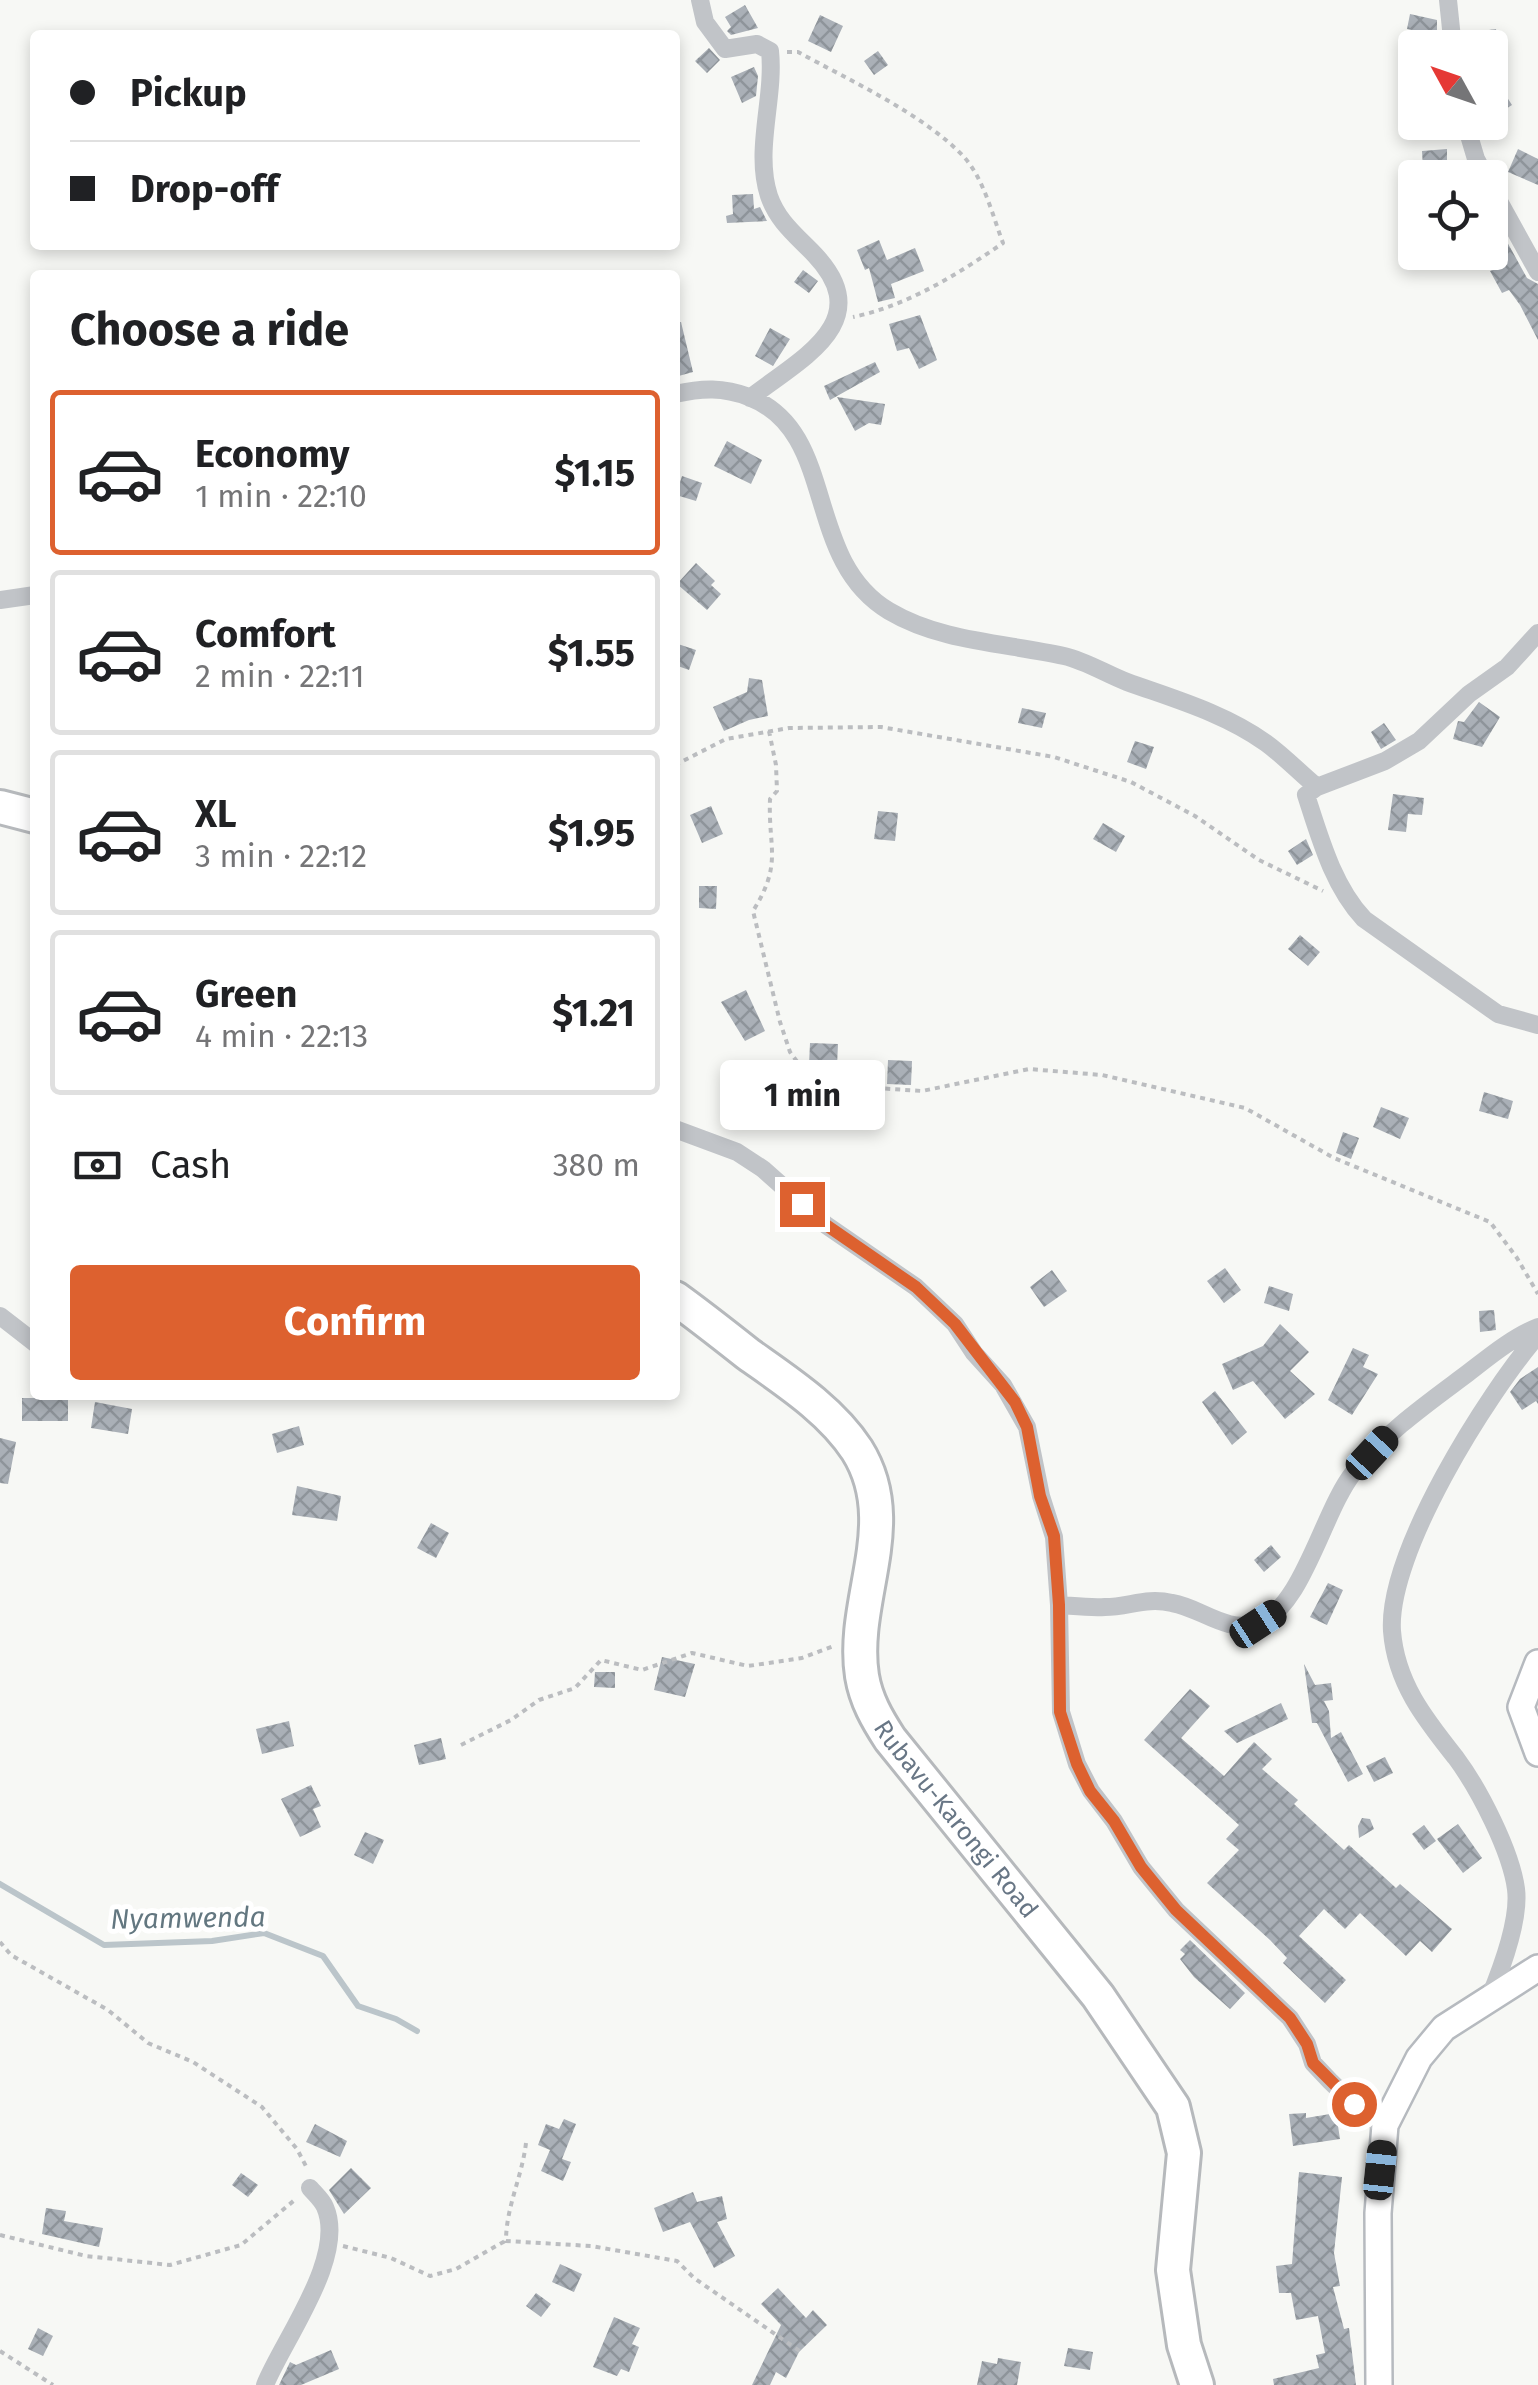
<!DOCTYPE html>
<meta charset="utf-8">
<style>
:root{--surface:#fff;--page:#f6f6f6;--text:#202124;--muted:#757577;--line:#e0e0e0;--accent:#dd612f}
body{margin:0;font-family:"Fira Sans",sans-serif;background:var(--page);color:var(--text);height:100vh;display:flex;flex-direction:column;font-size:38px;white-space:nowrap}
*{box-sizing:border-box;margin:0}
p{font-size:32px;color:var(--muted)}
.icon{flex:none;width:55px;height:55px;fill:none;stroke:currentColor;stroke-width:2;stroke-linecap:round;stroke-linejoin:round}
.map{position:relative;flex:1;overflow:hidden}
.panel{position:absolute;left:30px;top:270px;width:650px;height:1130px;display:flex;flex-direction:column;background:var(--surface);border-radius:10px;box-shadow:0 5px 15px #0003}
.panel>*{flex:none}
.guide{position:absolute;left:30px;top:30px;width:650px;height:220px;border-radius:10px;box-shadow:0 5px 15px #0003;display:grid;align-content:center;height:220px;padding:0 40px;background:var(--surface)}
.needle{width:65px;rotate:310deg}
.fabs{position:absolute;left:1398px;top:30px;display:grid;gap:20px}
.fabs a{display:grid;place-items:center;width:110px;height:110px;border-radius:10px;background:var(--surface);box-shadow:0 5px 15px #0003;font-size:50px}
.end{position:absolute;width:45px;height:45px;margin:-22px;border:12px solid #dd612f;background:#fff;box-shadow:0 0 0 5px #fff}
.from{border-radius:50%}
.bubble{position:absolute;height:70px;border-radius:10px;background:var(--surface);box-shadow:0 5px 15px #0003;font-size:32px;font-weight:700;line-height:70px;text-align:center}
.car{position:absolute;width:30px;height:60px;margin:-30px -15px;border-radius:12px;box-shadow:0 0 8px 2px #0007;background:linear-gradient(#222 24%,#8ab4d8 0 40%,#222 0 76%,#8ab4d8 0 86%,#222 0)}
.guide b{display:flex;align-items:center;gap:35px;height:95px;font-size:38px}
.guide b+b{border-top:2px solid var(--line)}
.guide i{width:25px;height:25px;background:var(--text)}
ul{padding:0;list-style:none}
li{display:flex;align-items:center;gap:30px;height:165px;margin:0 20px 15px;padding:0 20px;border:5px solid var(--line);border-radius:10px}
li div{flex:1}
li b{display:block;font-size:38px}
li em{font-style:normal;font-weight:700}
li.on{border-color:var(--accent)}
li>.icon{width:90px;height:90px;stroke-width:1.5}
h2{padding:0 40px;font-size:45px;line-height:120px}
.pay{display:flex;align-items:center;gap:25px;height:110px;padding:0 40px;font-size:38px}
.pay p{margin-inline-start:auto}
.button{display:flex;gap:20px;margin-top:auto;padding:20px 40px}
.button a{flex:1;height:115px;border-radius:10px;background:var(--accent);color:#fff;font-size:40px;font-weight:700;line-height:115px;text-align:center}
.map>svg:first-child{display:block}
</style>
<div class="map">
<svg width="1538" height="2385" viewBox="0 0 1538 2385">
<defs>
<pattern id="building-cross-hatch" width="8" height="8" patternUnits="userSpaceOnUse" patternTransform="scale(2.5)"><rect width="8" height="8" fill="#aab0b7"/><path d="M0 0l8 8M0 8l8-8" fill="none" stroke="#8e949a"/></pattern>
</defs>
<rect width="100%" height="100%" fill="#f7f8f5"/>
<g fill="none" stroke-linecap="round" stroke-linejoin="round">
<!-- stream -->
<path stroke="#bbc5ca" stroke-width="6" d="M0 1884 104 1945 212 1941 264 1933 323 1956 358 2006 396 2019 417 2031"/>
</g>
<!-- building -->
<path fill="url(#building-cross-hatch)" d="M745 5 758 28 731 35 727 31 731 27 725 17Z
M1410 14 1437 20V35L1407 29Z
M820 15 843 26 831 52 808 41Z
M1496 29 1499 48H1470L1468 33Z
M709 48 720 60 707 73 695 61Z
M878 51 888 65 874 75 864 61Z
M754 67 758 76 756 96 742 103 731 77Z
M1501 88 1512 105 1490 119V95Z
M1447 149V167L1423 168 1422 151Z
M1518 149 1538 159V185L1508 172Z
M753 194 754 209 760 207 767 221 727 223 726 216 733 214 732 195Z
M1490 211 1527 278 1538 284V340L1520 305 1509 290 1502 293 1490 271 1493 270 1486 252H1490Z
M879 240 887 260 915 248 924 271 891 284 895 298 878 302 869 268 865 270 857 250Z
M803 270 818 281 809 293 794 282Z
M920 315 937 360 919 369 909 348 897 351 889 324Z
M681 322 693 372 675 377V323Z
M770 328 790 339 773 366 755 356Z
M875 362 880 372 830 400 824 386Z
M837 397 885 404 881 425 869 423 855 431Z
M727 441 762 460 751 484 714 466Z
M682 476 702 483 696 501 676 495Z
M696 563 715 581 711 585 721 594 707 610 677 584Z
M675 643 696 650 689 670 675 665Z
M749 678 762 680 768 716 749 720 724 731 713 707 747 692Z
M1479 702 1500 717 1482 747 1453 739 1458 721 1464 722Z
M1022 708 1046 713 1042 728 1018 723Z
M1384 723 1396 740 1381 749 1371 732Z
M1135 741 1154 747 1146 769 1127 762Z
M1393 794 1424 798 1422 815 1408 814 1406 832 1388 830Z
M711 806 723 834 702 843 690 815Z
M878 811 898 813 895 841 874 839Z
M1103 823 1125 836 1116 852 1093 839Z
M1306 839 1313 855 1297 865 1288 851Z
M699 886H717L716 909 699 908Z
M1300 935 1320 952 1308 966 1288 949Z
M746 990 765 1031 745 1041 721 1002Z
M810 1043 838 1044 837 1066 809 1065Z
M888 1060 912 1061 911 1085 887 1084Z
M1484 1092 1513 1101 1508 1119 1479 1111Z
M1381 1107 1409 1118 1400 1139 1373 1127Z
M1343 1132 1359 1138 1351 1159 1336 1153Z
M1225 1268 1241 1290 1224 1303 1207 1281Z
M1052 1270 1067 1291 1044 1307 1030 1287Z
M1269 1286 1293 1294 1289 1311 1264 1303Z
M1494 1310 1496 1330 1480 1332 1479 1311Z
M1280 1324 1309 1352 1290 1371 1315 1394 1285 1419 1253 1381 1233 1390 1222 1364 1263 1346Z
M1353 1348 1369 1355 1363 1367 1378 1374 1352 1415 1328 1400Z
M1538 1367V1404L1536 1401 1522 1410 1510 1392 1520 1379Z
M1215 1391 1247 1432 1232 1445 1202 1402Z
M22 1398H68V1421H22Z
M95 1402 132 1409 128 1434 91 1428Z
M299 1426 304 1445 277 1453 272 1434Z
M0 1438 16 1442 8 1484 0 1483Z
M297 1486 341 1496 337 1521 292 1515Z
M431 1523 449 1533 436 1558 417 1548Z
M1271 1545 1281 1557 1264 1572 1254 1560Z
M1328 1583 1343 1590 1327 1625 1310 1617Z
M662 1657 695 1664 685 1697 654 1690Z
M1304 1664 1315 1685 1331 1683 1333 1700 1324 1701 1329 1711 1331 1738 1341 1732 1363 1774 1348 1782 1317 1723H1312Z
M595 1672H615V1688L594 1687Z
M1190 1689 1210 1706 1181 1738 1224 1776 1254 1742 1272 1759 1262 1769 1298 1800 1294 1804 1344 1850 1349 1845 1396 1888 1400 1884 1452 1929 1432 1952 1420 1941 1406 1956 1360 1913 1345 1929 1324 1909 1299 1936 1346 1980 1325 2003 1283 1963 1287 1958 1270 1940 1207 1883 1239 1850 1226 1839 1239 1825 1144 1740Z
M1281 1703 1288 1719 1237 1743 1224 1731Z
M289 1721 294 1746 262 1754 256 1729Z
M441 1738 446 1759 419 1765 414 1745Z
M1385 1757 1393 1773 1374 1782 1366 1766Z
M311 1785 321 1806 313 1809 321 1827 300 1837 281 1799Z
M1362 1818 1370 1819 1374 1829 1359 1838 1358 1826Z
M1458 1824 1482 1858 1463 1873 1437 1839Z
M1424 1825 1436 1841 1424 1850 1412 1834Z
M365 1832 384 1840 373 1864 354 1855Z
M1190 1940 1245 1993 1230 2009 1194 1977 1180 1959 1185 1954 1180 1950Z
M1306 2113V2118L1336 2113 1340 2139 1293 2146 1289 2114Z
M564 2119 576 2124 562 2159 571 2162 563 2181 541 2171 550 2150 538 2145 546 2124 559 2129Z
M315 2124 347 2141 340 2157 306 2142Z
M351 2168 371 2188 344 2214 329 2190Z
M1299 2172 1342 2177 1334 2253 1340 2286 1333 2287 1344 2329 1349 2328 1356 2385H1274L1273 2379 1319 2368 1316 2355 1325 2353 1318 2316 1296 2320 1291 2293H1279L1276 2266 1292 2264Z
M241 2173 258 2185 248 2197 232 2185Z
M693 2192 697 2202 722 2196 727 2219 717 2222 735 2256 714 2268 690 2222 663 2232 654 2208Z
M46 2208 66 2211 64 2221 103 2228 99 2247 42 2234Z
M560 2264 582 2274 574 2292 552 2282Z
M778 2288 806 2318 813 2310 827 2325 799 2352 786 2378 776 2372 770 2385H752L781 2325 761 2304Z
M536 2293 551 2304 541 2317 526 2306Z
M614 2317 640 2328 632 2344 639 2347 629 2372 621 2369 617 2376 593 2367Z
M38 2328 53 2336 43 2356 28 2349Z
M1068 2348 1093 2352 1090 2370 1064 2366Z
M331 2350 339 2369 301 2385H279L290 2362 296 2365Z
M998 2358 1021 2362 1017 2385H977L982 2361 997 2364Z"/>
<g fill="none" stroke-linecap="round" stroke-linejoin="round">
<defs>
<path id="secondary" d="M1538 1663 1521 1707 1538 1753
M1379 2385 1378 2213 1385 2125 1419 2058 1444 2028 1538 1968"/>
<g id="highway">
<path d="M0 807 35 816"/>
<path id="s1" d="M675 1298C700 1316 724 1335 748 1354 786 1381 831 1410 857 1450 903 1523 850 1600 862 1676 866 1700 877 1719 890 1739L1098 1996 1173 2107 1184 2153 1173 2270 1184 2345 1197 2385"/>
</g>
</defs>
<!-- secondary casing -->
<use href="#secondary" stroke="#b6babf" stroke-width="30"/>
<!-- highway casing -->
<use href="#highway" stroke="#b6b9bc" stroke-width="38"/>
<!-- path -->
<path stroke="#bbbdc0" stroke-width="4" stroke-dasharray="5 5" stroke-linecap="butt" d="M787 52H798C849 80 925 115 964 157 984 179 993 217 1003 243 958 274 907 306 853 317
M769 731 776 765 777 791 770 799C768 849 783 863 753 911L780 1022 790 1052 801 1067 846 1086 922 1091 1029 1069 1102 1075 1245 1108 1334 1158 1490 1222 1517 1258 1538 1294
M675 765 726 739 789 728 881 727 1054 757 1131 782 1195 816 1259 860 1323 891
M461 1745 511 1720 539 1700 575 1688 601 1660 642 1670 692 1653 748 1666 802 1658 834 1646
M0 1942 11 1955 108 2010 148 2043 193 2062 262 2107 297 2149 308 2170
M526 2143C522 2177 506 2207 506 2241L591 2246 677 2261 694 2278 801 2352
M0 2235 86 2256 170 2265 241 2245 297 2198
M343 2246 391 2258 430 2276 456 2269 505 2241
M0 2351 53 2385"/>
<!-- street -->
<path stroke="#c1c4c8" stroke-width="18" d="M700 0 705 22 725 49 757 44 770 51C775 98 754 150 769 196 778 222 797 236 815 255 878 322 800 359 750 398
M1448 0 1453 48
M1465 122 1476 159 1486 178
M1490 185 1538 272
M675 394C702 388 723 387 749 397 839 432 802 559 889 611 941 642 1006 643 1064 656 1086 661 1106 674 1127 682 1174 699 1224 713 1266 743 1284 756 1300 773 1317 787
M0 600 35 595
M1538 633 1507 667 1469 694 1419 741 1385 761 1317 787 1306 795C1320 838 1333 886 1364 919L1498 1014 1538 1025
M675 1129 737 1152 763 1169 826 1225 916 1287 955 1324 974 1353 1003 1385 1027 1427 1041 1496 1054 1537 1059 1605 1061 1712 1077 1764 1091 1791 1114 1821 1141 1867 1176 1910 1290 2018 1307 2044 1313 2063 1330 2081 1366 2116 1385 2125
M0 1316 35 1343
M1059 1605C1074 1606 1090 1608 1105 1607 1129 1607 1146 1597 1172 1603 1202 1608 1226 1634 1258 1623 1303 1608 1323 1510 1354 1472 1386 1432 1428 1403 1468 1373 1490 1356 1513 1337 1538 1327
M1489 1999C1501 1970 1520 1920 1516 1889 1511 1851 1479 1789 1456 1758 1425 1719 1396 1683 1392 1631 1387 1553 1487 1394 1538 1335
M265 2385C283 2340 347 2257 325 2207 322 2200 315 2194 310 2188"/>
<!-- secondary -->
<use href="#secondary" stroke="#fff" stroke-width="25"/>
<!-- highway -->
<use href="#highway" stroke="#fff" stroke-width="32"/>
</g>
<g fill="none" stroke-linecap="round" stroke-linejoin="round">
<!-- route -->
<path stroke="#dd612f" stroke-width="12" d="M802 1204 826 1225 916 1287 955 1324 1015 1402 1027 1427 1040 1496 1054 1536 1059 1605 1060 1712 1077 1764 1090 1791 1114 1821 1141 1867 1176 1910 1290 2018 1307 2044 1313 2063 1354 2104"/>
</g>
<g text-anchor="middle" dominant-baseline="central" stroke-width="10" stroke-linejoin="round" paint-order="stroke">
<!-- street labels -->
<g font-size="25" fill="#687685" stroke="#fff">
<text stroke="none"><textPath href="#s1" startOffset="642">Rubavu-Karongi Road</textPath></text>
</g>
<!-- water labels -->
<g font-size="28" font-style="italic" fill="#637780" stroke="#fff">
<text transform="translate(188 1918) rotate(-1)">Nyamwenda</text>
</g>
</g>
</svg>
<div class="fabs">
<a><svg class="needle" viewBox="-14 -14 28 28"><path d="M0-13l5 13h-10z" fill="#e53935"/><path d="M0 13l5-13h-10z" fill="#757577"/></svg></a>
<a><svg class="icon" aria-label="locate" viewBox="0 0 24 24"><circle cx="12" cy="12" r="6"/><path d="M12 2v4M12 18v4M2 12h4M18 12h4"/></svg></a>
</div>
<i class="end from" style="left:1354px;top:2104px"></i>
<i class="end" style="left:802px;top:1204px"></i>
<div class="bubble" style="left:720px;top:1060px;width:165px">1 min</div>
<i class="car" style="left:1372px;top:1453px;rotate:43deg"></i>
<i class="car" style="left:1258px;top:1624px;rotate:57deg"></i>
<i class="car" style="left:1380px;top:2170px;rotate:6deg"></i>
<div class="guide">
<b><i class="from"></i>Pickup</b>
<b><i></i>Drop-off</b>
</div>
<section class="panel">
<h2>Choose a ride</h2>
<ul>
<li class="on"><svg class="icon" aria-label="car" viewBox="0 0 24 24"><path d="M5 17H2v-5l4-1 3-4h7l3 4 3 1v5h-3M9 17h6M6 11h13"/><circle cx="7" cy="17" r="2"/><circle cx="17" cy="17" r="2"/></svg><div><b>Economy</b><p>1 min · 22:10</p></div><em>$1.15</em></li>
<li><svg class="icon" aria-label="car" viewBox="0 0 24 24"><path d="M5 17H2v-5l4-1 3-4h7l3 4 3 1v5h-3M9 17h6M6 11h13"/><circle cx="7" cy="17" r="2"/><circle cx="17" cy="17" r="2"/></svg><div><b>Comfort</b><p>2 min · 22:11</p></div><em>$1.55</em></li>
<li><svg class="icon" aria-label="car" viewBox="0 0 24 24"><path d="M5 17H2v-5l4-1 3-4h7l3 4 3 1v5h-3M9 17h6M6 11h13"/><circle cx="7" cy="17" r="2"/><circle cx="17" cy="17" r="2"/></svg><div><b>XL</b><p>3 min · 22:12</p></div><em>$1.95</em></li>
<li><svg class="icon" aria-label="car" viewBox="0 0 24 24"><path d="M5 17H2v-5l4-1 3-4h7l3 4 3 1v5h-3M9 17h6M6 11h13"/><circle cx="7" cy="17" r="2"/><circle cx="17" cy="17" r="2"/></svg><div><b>Green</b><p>4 min · 22:13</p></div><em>$1.21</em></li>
</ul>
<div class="pay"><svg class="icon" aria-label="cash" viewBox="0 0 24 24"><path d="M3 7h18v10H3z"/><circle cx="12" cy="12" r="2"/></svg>Cash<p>380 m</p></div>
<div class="button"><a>Confirm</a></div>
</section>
</div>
